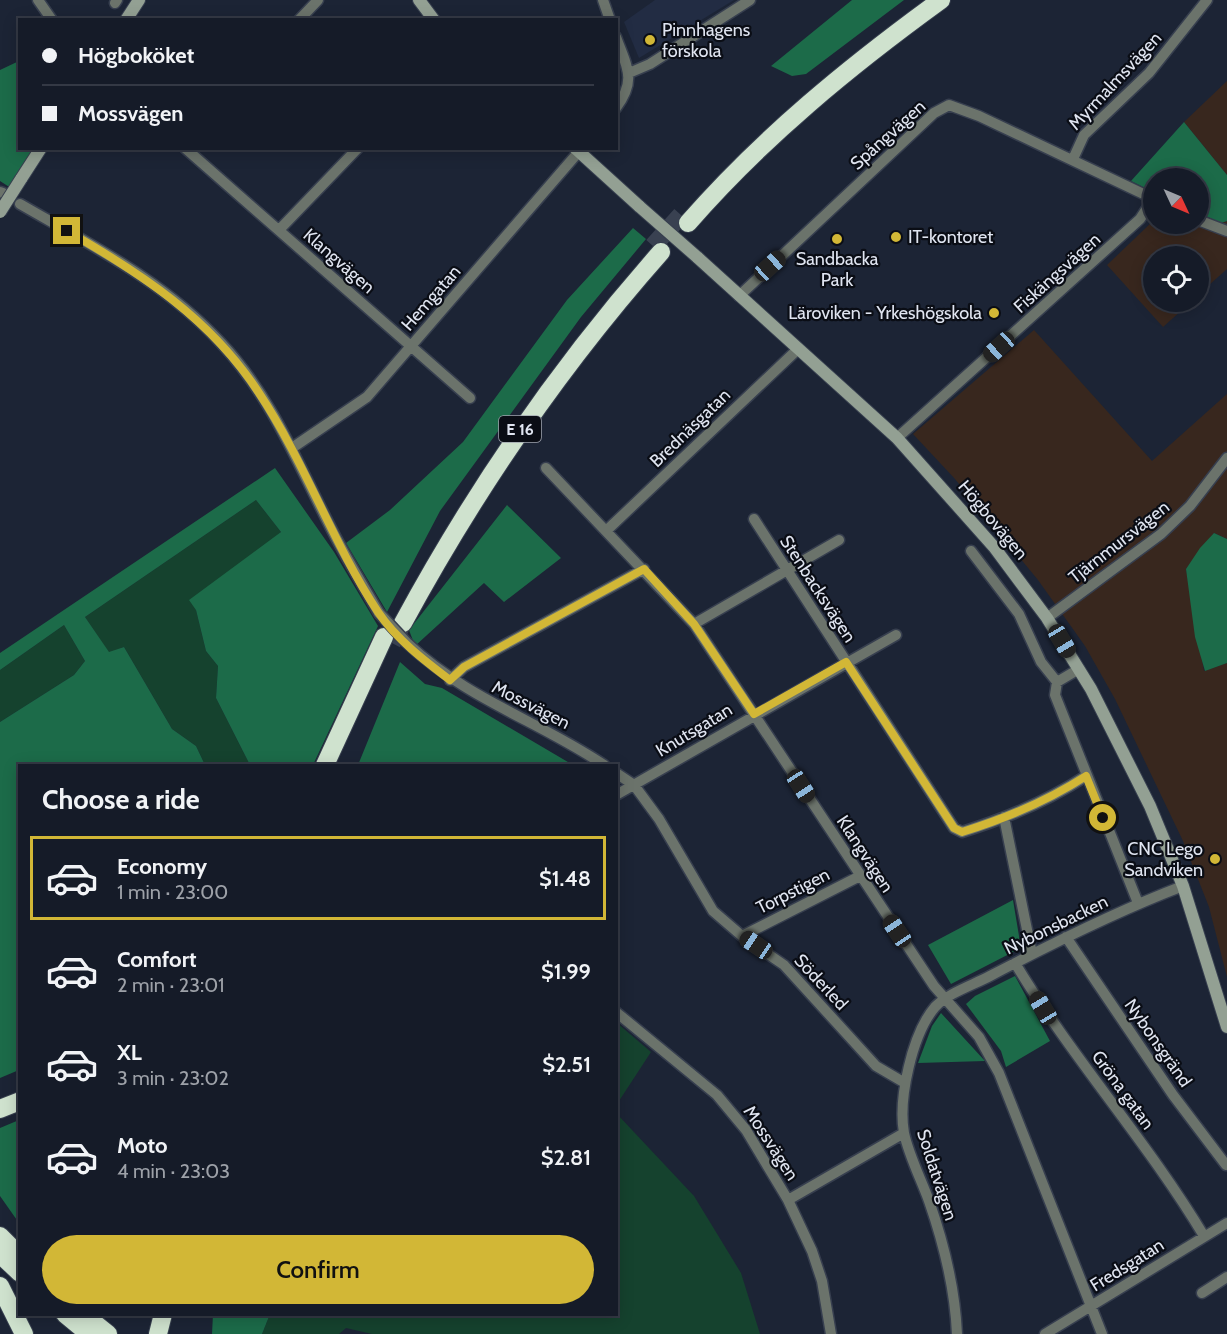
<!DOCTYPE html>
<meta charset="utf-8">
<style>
:root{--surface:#151b28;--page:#222834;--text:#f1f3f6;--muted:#9da1a8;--line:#343945;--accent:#d2b736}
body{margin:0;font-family:Cabin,sans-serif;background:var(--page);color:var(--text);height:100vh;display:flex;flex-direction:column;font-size:22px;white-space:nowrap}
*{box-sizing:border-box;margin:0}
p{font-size:20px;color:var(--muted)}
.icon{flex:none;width:33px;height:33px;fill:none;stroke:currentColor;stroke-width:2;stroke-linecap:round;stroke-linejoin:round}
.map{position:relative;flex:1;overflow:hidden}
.details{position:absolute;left:18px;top:764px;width:600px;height:552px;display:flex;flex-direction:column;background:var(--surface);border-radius:0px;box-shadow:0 3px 15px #0003,0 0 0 2px var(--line)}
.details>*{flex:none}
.hud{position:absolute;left:18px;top:18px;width:600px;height:132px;border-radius:0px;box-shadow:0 3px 15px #0003,0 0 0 2px var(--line);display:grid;align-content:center;height:132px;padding:0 24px;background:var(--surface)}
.needle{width:39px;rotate:134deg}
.tools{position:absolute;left:1143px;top:168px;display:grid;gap:12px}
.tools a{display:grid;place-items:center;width:66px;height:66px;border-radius:50%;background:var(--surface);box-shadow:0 3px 15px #0003,0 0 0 2px var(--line);font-size:30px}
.end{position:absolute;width:27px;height:27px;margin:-14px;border:8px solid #d2b736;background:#111;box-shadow:0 0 0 3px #111}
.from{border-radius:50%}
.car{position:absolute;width:18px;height:36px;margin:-18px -9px;border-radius:8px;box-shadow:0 0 4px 2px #0007;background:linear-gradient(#222 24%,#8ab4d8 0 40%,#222 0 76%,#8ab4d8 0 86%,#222 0)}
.hud b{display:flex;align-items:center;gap:21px;height:57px;font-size:22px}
.hud b+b{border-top:2px solid var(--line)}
.hud i{width:15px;height:15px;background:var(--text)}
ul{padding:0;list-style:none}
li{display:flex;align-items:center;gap:18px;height:84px;margin:0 12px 9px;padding:0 12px;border:3px solid transparent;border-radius:0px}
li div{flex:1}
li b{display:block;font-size:22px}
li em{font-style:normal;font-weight:600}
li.selected{border-color:var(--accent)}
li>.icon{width:54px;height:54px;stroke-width:1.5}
h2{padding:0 24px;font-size:27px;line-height:72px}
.action{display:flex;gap:12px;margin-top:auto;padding:12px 24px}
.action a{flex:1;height:69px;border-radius:36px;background:var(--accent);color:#111;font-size:24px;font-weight:600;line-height:69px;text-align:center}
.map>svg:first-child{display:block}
</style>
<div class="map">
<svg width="1227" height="1334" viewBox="0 0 1227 1334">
<rect width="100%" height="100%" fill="#1c2435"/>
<!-- built -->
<path fill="#222c43" d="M655 0H734L639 58 624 22Z"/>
<!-- industrial -->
<path fill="#38271e" d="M1227 81V175L1184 122Z
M1199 213 1221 223 1227 221V269L1199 294 1198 256H1154V302H1191L1163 327 1107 265 1153 221 1154 224H1198Z
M1034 330 1152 461 1227 394V539L1214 533 1186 569 1204 671 1227 663V977L1209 907 1183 841 1115 699 1085 646 1038 580 955 479 913 434Z"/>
<!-- green -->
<path fill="#15422e" d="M256 500 281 532 196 610 206 651 218 666 216 698 250 765H205L196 746 172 729 124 647 109 653 85 617Z
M64 625 85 661 74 675 0 722V670Z
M617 1023 651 1052 617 1104Z
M617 1114 694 1196 741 1273 760 1334H372L346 1328 339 1334H262L270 1314H616Z"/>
<!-- forest -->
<path fill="#1c6b49" d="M852 0H904L806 74 792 76 771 66Z
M19 61 20 148 41 149 14 190 0 181V70Z
M1184 122 1227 175V221L1221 223 1199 213 1198 178H1154L1153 192 1131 181Z
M633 228 646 239 581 317 440 511 387 612 346 543 390 510 463 442 567 300Z
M275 468 334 552 378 626 313 765H250L216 698 218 666 206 651 196 610 189 600 281 532 256 500 85 617 109 652 124 647 172 729 196 746 205 765H20L19 1070 0 1078V722L74 675 85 661 64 625 0 670V653Z
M507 505 561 558 504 602 484 583 415 646 409 630Z
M1214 533 1227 539V663L1205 671 1195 637 1186 569 1200 548Z
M400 662 425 684 442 688 573 765H358Z
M1013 900 1021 948 951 984 928 945Z
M1015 976 1050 1041 1006 1067 1001 1051 966 1004 975 996Z
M941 1013 985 1061 918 1063 932 1026Z
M19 1120V1223L0 1196V1128Z
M213 1314H270L262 1334H212Z"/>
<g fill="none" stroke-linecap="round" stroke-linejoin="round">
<!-- highway-tunnel -->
<path stroke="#394151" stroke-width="18" stroke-dasharray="18 9" stroke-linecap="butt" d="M653 246 681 215
M392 643 403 623"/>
<defs>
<path id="street" d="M38 0 52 20
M603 0 610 20
M115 3 117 0
M299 20 318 0
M616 37C627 67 637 80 616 108
M629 73 650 64 750 0
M185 148 470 398
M1073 159 1084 135 1149 73 1207 0
M0 192 3 193
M20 204C91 245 165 282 221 343 273 398 300 469 334 534 348 561 364 587 379 613
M1198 220 1227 231
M279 230 358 148
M739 296 934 113 949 105 979 116 1154 199
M897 438 1140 219 1153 199
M292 448 367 397 582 148
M546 468 694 624 934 986 979 1037 999 1073 1102 1334
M754 519 954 828 962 832C1004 819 1049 800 1086 776
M606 531 798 349
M971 551 1019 614 1041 662 1057 682
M1047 618 1161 534 1190 506 1227 458
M694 624 839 540
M407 643C468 700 537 720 604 765
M1079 669 1057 682 1055 695 1138 903
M450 680 464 667 644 569
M616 773 634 785 659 819 713 911 742 936 784 965 876 1066 905 1083
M616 795 896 635
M1004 817 1032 954
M742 936 860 876
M1066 937 1173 1095 1226 1165
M1015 963C1072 1058 1147 1141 1204 1236
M616 1012 717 1095 746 1130 788 1200 812 1251 822 1281 831 1334
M788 1200 904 1133
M1202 1293 1227 1277
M957 1334C955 1288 944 1244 929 1201 921 1179 909 1156 904 1133 898 1099 912 1034 935 1007 948 993 973 985 990 976 1053 943 1117 911 1183 886
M1045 1334 1227 1223"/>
<path id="secondary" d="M419 0 434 20
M126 20 139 0
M575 148 640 207
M21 179 41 148
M697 257 897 438 994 547 1047 618 1091 689 1150 806 1183 886 1227 1027"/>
<path id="highway" d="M688 223C762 138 850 66 941 0
M403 623C475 490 560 366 661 252
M325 765 384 637
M0 1109 20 1101
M0 1236 20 1256
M0 1254 20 1273
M0 1286 24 1334
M65 1314 89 1334
M83 1314 108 1334
M158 1334 163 1314"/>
</defs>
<!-- street casing -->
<use href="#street" stroke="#373f4f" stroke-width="13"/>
<!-- secondary casing -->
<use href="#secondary" stroke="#373f4f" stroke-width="14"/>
<!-- highway casing -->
<use href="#highway" stroke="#373f4f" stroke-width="20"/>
<!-- street -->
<use href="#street" stroke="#6b736b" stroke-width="10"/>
<!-- secondary -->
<use href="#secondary" stroke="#93a093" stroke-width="12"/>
<!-- highway -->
<use href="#highway" stroke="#cfe2ce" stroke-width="18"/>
<defs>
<path id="street-bridge" d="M379 613 407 643"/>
<path id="secondary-bridge" d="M640 207 697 257
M0 212 21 179"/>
</defs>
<!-- street-bridge casing -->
<use href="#street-bridge" stroke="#373f4f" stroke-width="13" stroke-linecap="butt"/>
<!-- secondary-bridge casing -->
<use href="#secondary-bridge" stroke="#373f4f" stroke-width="14" stroke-linecap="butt"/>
<!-- street-bridge -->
<use href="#street-bridge" stroke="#6b736b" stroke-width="10"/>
<!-- secondary-bridge -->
<use href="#secondary-bridge" stroke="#93a093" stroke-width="12"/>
</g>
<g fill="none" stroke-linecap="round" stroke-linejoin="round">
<!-- route -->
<path stroke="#d2b736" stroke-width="8" d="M67 231C142 274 211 319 259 393 305 462 332 542 378 612 396 639 425 661 450 680L464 667 644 569 694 624 754 714 846 662 954 828 962 832C1004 819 1049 800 1086 776L1103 818"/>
</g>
<!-- markers -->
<g fill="#d2b736" stroke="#0a0d15" stroke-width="2">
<circle cx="650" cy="40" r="6"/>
<circle cx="896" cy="237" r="6"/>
<circle cx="837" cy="239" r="6"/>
<circle cx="994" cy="313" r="6"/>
<circle cx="1215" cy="859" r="6"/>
</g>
<g text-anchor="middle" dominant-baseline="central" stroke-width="4.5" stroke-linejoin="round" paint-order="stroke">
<!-- shield labels -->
<rect fill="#0a0d15" stroke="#a0a4af" stroke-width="1.5" x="499" y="416" width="42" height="26" rx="4.5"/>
<g font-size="16" font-weight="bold" fill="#e0e5f1">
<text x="520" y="429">E 16</text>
</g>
<!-- poi labels -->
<g font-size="18" fill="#e0e5f1" stroke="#0a0d15" text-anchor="start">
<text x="662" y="30">Pinnhagens<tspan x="662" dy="21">förskola</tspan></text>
<text x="908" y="237">IT-kontoret</text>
<text x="837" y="259" text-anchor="middle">Sandbacka<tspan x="837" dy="21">Park</tspan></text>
<text x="982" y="313" text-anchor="end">Läroviken - Yrkeshögskola</text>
<text x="1203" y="849" text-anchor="end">CNC Lego<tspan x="1203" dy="21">Sandviken</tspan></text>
</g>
<!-- street labels -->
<g font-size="18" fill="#e0e5f1" stroke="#0a0d15">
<text transform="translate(1115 81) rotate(-47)">Myrmalmsvägen</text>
<text transform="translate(888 135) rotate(-42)">Spångvägen</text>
<text transform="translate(339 261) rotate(41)">Klangvägen</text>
<text transform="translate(1057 273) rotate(-42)">Fiskängsvägen</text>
<text transform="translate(431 298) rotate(-49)">Hemgatan</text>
<text transform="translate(690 428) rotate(-44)">Brednäsgatan</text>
<text transform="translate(993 520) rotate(50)">Högbovägen</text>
<text transform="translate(1119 542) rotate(-38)">Tjärnmursvägen</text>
<text transform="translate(818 589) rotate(57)">Stenbacksvägen</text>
<text transform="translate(531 705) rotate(27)">Mossvägen</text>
<text transform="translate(694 730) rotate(-31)">Knutsgatan</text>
<text transform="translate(865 854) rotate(57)">Klangvägen</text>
<text transform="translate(793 891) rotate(-27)">Torpstigen</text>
<text transform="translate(1056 925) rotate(-26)">Nybonsbacken</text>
<text transform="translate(821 982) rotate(47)">Söderled</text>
<text transform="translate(1158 1043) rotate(55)">Nybonsgränd</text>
<text transform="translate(1123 1090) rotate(54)">Gröna gatan</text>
<text transform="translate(771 1143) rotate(57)">Mossvägen</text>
<text transform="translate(937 1175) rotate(72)">Soldatvägen</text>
<text transform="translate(1127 1265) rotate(-32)">Fredsgatan</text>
</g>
</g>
</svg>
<div class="tools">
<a><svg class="needle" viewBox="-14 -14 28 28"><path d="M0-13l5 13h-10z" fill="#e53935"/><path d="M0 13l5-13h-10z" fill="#9da1a8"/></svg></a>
<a><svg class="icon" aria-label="locate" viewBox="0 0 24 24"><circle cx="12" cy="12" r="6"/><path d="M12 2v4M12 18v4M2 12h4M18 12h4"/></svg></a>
</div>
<i class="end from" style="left:1103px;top:818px"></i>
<i class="end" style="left:67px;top:231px"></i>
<i class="car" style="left:770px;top:266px;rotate:48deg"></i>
<i class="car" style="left:999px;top:347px;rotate:228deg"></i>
<i class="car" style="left:1062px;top:641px;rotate:149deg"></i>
<i class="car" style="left:801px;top:786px;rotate:147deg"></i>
<i class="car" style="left:897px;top:931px;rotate:326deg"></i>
<i class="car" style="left:756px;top:945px;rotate:304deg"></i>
<i class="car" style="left:1043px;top:1008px;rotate:329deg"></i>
<div class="hud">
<b><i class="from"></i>Högboköket</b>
<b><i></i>Mossvägen</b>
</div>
<section class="details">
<h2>Choose a ride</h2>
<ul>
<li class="selected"><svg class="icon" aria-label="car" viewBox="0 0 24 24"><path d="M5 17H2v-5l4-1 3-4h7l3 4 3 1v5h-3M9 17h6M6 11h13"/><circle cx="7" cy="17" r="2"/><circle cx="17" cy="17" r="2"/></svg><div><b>Economy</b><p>1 min · 23:00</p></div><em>$1.48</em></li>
<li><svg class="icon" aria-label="car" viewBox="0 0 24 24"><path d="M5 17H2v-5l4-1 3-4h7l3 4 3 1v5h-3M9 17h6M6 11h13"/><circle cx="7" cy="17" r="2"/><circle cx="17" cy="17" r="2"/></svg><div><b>Comfort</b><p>2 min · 23:01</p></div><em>$1.99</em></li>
<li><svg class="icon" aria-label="car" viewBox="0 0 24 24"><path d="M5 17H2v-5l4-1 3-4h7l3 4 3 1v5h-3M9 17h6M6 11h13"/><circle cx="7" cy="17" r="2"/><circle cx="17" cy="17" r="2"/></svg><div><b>XL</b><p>3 min · 23:02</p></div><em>$2.51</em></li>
<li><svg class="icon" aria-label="car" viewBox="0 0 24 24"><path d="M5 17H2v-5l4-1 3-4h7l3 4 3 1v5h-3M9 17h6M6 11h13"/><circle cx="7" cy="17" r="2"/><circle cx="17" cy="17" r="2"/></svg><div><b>Moto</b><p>4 min · 23:03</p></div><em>$2.81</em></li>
</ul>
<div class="action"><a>Confirm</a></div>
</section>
</div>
